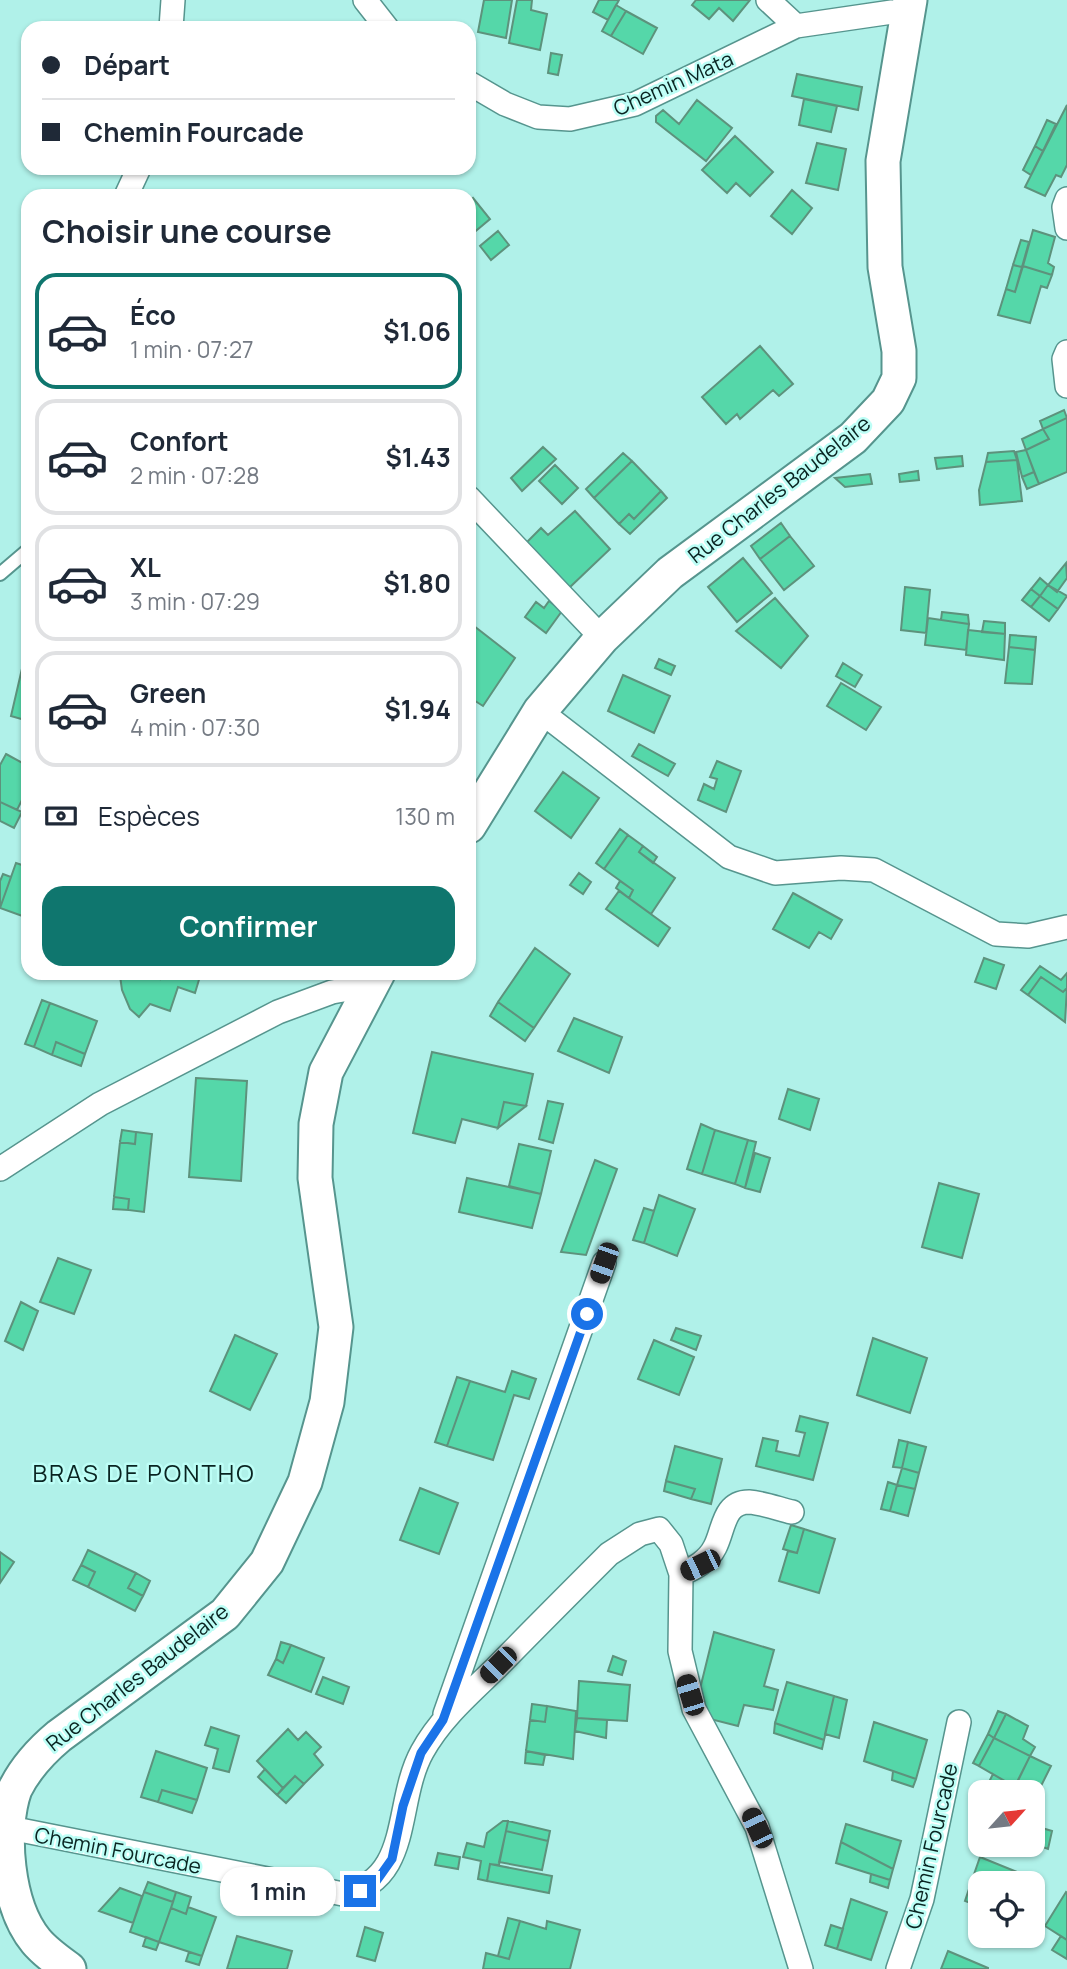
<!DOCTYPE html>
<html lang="fr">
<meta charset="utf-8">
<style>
:root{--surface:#fff;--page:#f2f2f3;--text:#1f2937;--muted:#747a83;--line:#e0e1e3;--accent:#0f766e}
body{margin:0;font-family:Manrope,sans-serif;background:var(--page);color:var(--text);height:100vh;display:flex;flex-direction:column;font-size:26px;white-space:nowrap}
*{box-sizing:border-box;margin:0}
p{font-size:23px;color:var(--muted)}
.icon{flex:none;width:38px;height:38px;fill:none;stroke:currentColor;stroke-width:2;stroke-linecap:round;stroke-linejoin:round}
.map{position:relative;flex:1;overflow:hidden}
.drawer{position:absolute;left:21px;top:189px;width:455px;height:791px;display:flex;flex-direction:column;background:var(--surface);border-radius:21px;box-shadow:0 2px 5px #0004}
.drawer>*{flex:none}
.hud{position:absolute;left:21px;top:21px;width:455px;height:154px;border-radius:21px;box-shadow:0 2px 5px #0004;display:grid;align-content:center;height:154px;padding:0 21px;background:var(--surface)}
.needle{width:46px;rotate:63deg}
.tools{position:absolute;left:968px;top:1780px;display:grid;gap:14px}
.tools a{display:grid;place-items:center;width:77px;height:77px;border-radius:14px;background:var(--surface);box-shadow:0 2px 5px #0004;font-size:35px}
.end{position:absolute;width:32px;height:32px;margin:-16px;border:9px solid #1a73e8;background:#fff;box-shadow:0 0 0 4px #fff}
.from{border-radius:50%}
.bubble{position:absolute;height:49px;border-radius:21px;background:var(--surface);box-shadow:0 2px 5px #0004;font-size:23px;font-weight:700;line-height:49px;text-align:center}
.car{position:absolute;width:21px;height:42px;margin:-21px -10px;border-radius:9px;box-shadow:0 0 5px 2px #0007;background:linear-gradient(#222 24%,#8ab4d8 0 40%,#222 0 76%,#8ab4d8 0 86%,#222 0)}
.hud b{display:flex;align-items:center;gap:24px;height:66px;font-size:26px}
.hud b+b{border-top:2px solid var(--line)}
.hud i{width:18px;height:18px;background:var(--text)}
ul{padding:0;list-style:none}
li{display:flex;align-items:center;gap:21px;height:116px;margin:0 14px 10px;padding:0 7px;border:4px solid var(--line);border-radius:21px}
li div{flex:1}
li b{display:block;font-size:26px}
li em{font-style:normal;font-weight:700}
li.on{border-color:var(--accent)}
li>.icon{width:63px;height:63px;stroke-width:1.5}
h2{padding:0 21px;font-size:32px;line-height:84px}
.pay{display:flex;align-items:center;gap:18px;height:77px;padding:0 21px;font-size:26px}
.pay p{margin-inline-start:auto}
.primary-button{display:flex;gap:14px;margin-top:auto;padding:14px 21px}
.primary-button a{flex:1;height:80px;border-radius:21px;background:var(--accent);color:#fff;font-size:28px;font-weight:700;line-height:80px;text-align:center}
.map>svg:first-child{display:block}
</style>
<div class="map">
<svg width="1067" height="1969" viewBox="0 0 1067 1969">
<rect width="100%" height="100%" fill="#b0f1e9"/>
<!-- building -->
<path fill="#55d7a9" stroke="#5d927c" stroke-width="2" d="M484 0H512L506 38 478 32Z
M517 0H532L531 10 547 14 540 50 509 43Z
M599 0H619L608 20 593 12Z
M696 0H750L733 21 719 8 709 19 692 5Z
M616 5 626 11 611 36 602 31Z
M626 11 657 28 643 54 611 36Z
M551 53 562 55 558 75 548 73Z
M797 74 862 87 858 110 792 96Z
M804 99 837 106 831 132 799 125Z
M697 100 732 128 706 161 656 122V116L663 110 679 124Z
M1067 105V165L1061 177 1056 175 1045 196 1025 187Z
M1047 120 1056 124 1043 151 1035 146Z
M735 136 773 172 750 196 736 183 727 193 702 170Z
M817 143 846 149 838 190 806 183Z
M1035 146 1043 151 1031 175 1023 170Z
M792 190 812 208 792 234 771 216Z
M473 198 490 219 471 235 469 201Z
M1033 230 1055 237 1048 263 1054 267 1052 275 1023 266Z
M498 231 509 245 491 260 480 246Z
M1021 240 1029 242 1022 267 1013 265Z
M1013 265 1022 267 1015 292 1006 289Z
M1023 266 1052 275 1047 288 1041 286 1030 323 998 315 1006 289 1015 292Z
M760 346 793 384 779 396 773 390 740 419 737 414 726 424 702 397Z
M1064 410 1067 418 1043 429 1040 421Z
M1067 418V472L1039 484 1026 450 1049 439 1043 429Z
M1043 429 1049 439 1026 450 1022 439Z
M543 447 556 459 522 491 511 478Z
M1026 450 1034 472 1022 477 1016 452Z
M1014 451 1017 460 986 462 988 453Z
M623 453 632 461 594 498 586 489Z
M962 456 963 466 937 469 935 458Z
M1017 460 1022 501 980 505 979 490 986 462Z
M632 461 661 491 634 519 629 514 619 524 594 498Z
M555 465 578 488 562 504 539 481Z
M918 471 919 480 900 482 899 474Z
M1034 472 1039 484 1027 489 1022 477Z
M870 474 872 484 845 487 835 478Z
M661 491 667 498 630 534 619 524 629 514 634 519Z
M575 511 610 549 569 588 527 542 541 528 548 535Z
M781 523 790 536 760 559 751 546Z
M790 536 814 566 784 590 760 559Z
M743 558 772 593 737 622 708 587Z
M1066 563 1067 578 1057 592 1048 585Z
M1040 578 1048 585 1040 596 1031 589Z
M1048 585 1067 596 1058 609 1040 596Z
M905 587 930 590 926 633 901 630Z
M1031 589 1040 596 1031 607 1022 600Z
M1040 596 1058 609 1049 621 1031 607Z
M775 598 808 636 781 668 736 631Z
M549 601 562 611 546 633 525 617 536 602 544 608Z
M942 612 968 615 969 624 941 620Z
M928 618 969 624 966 650 925 645Z
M984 621 1005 623V634L982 632Z
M474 626 515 658 483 706 469 697V633Z
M968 630 1005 634 1004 660 966 655Z
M1010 635 1036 637 1035 650 1009 647Z
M1009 647 1035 650 1032 684 1005 683Z
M659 659 675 666 671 675 655 668Z
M24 660 28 661V721L11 716Z
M843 663 862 675 855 687 836 676Z
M623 675 670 696 654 733 608 711Z
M841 683 881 707 866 730 827 706Z
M639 744 675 764 668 776 632 756Z
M6 754 28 766V788L17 810 0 802V765Z
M717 761 741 771 726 812 698 800 704 784 714 789 717 779 710 777Z
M563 772 599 798 571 838 535 811Z
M0 802 22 812 14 828 0 821Z
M620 829 628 835 604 869 596 863Z
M628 835 643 846 639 852 675 878 651 914 629 898 633 890 604 869Z
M643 846 657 857 653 863 639 852Z
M16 863 28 867V918L0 908Z
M579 873 591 882 583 894 570 885Z
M3 874 11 877 0 908V881Z
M620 881 633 890 629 898 616 888Z
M619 891 670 928 658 946 606 909Z
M793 893 842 920 831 939 819 932 809 948 773 929Z
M535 948 570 974 534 1028 498 1002Z
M984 958 1004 965 996 989 975 982Z
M1040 966 1061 980 1067 973V988L1063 992 1041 977 1028 995 1021 990Z
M124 973H147L160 979 162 973H201L195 993 178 987 170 1011 150 1004 139 1017 130 1009 122 990 120 976Z
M1041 977 1063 992 1067 988 1065 1022 1028 995Z
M42 1000 50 1003 34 1047 25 1044Z
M498 1002 534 1028 525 1041 490 1016Z
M50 1003 97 1021 85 1054 56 1042 52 1055 34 1047Z
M574 1018 622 1037 609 1073 558 1051Z
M56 1042 85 1054 81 1066 52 1055Z
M432 1052 533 1074 526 1106 504 1102 498 1128 462 1119 455 1143 413 1133Z
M196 1078 247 1081 241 1181 189 1177Z
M788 1089 819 1099 810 1130 779 1119Z
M548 1101 563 1104 553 1143 539 1139Z
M504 1102 526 1106 498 1128Z
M701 1124 715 1130 702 1174 687 1169Z
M122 1130 136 1132 135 1144 120 1142Z
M715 1130 748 1140 735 1184 702 1174Z
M136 1132 152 1134 144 1212 128 1210 129 1199 114 1197 120 1142 135 1144Z
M748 1140 756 1142 745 1188 735 1184Z
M519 1144 551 1151 541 1194 509 1186Z
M755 1153 770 1158 760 1192 745 1188Z
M595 1160 617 1169 586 1255 561 1252Z
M467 1178 541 1194 532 1228 459 1212Z
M939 1183 979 1194 962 1258 922 1247Z
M659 1195 695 1209 677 1256 644 1243Z
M114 1197 129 1199 128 1210 113 1209Z
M644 1208 654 1211 644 1243 633 1240Z
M58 1258 91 1270 74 1314 40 1302Z
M21 1302 38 1311 23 1350 5 1341Z
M676 1328 701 1336 696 1350 671 1340Z
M235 1335 277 1354 250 1410 210 1391Z
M873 1338 927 1358 910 1413 857 1395Z
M654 1340 694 1357 679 1395 638 1379Z
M512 1371 536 1379 529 1399 514 1395 493 1460 447 1446 470 1381 505 1392Z
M457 1377 470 1381 447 1446 435 1442Z
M800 1416 828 1423 813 1480 756 1466 763 1438 778 1441 776 1451 799 1456 805 1433 796 1431Z
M899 1440 908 1442 902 1468 893 1467Z
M908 1442 926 1447 919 1473 902 1468Z
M675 1446 722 1459 711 1504 691 1499 695 1489 666 1481Z
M902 1468 919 1473 915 1489 897 1485Z
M666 1481 695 1489 691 1499 664 1491Z
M888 1482 897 1485 890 1511 881 1509Z
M897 1485 915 1489 908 1516 890 1511Z
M420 1488 458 1503 439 1554 400 1540Z
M791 1525 804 1529 797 1553 783 1549Z
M804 1529 835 1539 819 1593 779 1581 788 1551 797 1553Z
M88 1550 136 1573 128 1588 143 1596 135 1611 88 1587 95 1572 81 1565Z
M0 1552 14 1562 0 1583Z
M81 1565 95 1572 88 1587 73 1580Z
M136 1573 150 1581 143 1596 128 1588Z
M714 1632 774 1650 764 1686 778 1690 773 1710 744 1705 738 1726 710 1719 698 1697Z
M281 1642 291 1645 283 1663 276 1659Z
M291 1645 324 1658 311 1692 268 1675 276 1659 283 1663Z
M613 1656 626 1661 622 1675 608 1671Z
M323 1677 349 1687 343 1704 316 1694Z
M579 1681 630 1685 627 1721 577 1718Z
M787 1682 834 1696 824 1740 775 1723Z
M834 1696 847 1700 839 1738 825 1734Z
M532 1704 547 1706 545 1722 530 1720Z
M547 1706 576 1711 573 1759 526 1751 530 1720 545 1722Z
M998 1711 1006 1714 994 1738 988 1734Z
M1006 1714 1028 1726 1023 1739 1035 1747 1030 1756 994 1738Z
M577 1718 607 1720 606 1738 575 1731Z
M874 1722 927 1740 916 1779 864 1761Z
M775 1723 824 1740 822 1749 774 1733Z
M211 1727 239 1736 229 1772 213 1768 218 1749 205 1745Z
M288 1729 298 1740 306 1732 321 1747 314 1754 323 1765 304 1784 295 1776 283 1788 257 1761Z
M988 1734 994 1738 979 1766 973 1763Z
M994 1738 1030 1756 1015 1787 979 1766Z
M156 1751 207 1768 197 1800 162 1790 158 1802 141 1797Z
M526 1751 545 1755 543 1765 525 1763Z
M1030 1756 1051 1766 1033 1802 1032 1792 1013 1790Z
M265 1769 283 1788 277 1795 258 1777Z
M893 1771 916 1779 913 1787 892 1780Z
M993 1774 1015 1787 1012 1792H1001L988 1784Z
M295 1776 304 1784 286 1803 277 1795Z
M162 1790 197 1800 192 1813 158 1802Z
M503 1821H508L499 1865 490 1864 487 1881 478 1879 481 1861 463 1857 467 1843 484 1847 487 1833Z
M508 1821 550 1831 548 1841 506 1831Z
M846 1824 901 1841 893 1869 841 1842Z
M1032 1825 1052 1831 1048 1849 1032 1843Z
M506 1831 548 1841 542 1870 499 1862Z
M841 1842 893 1869 890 1880 836 1863Z
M438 1853 460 1857 458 1869 435 1865Z
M980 1857 1017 1872 1013 1883H980V1907L973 1904 979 1886 971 1883Z
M490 1864 552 1876 549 1893 487 1881Z
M1017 1872 1031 1876 1029 1883H1013Z
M871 1874 890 1880 888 1888 870 1882Z
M148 1882 176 1892 173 1902 144 1892Z
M971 1883 979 1886 973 1904 965 1901Z
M120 1888 142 1896 133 1923 99 1911Z
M144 1892 173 1902 159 1942 130 1932Z
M176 1892 191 1897 186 1914 171 1908Z
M1066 1892 1067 1893V1940L1045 1926Z
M851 1899 887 1912 871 1960 837 1949Z
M188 1907 216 1917 202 1956 159 1942 171 1908 186 1914Z
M508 1918 520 1921 509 1959 498 1956Z
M520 1921 546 1929 547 1921 580 1930 570 1969H483L486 1953 509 1959Z
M831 1925 843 1929 837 1949 825 1945Z
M365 1927 383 1933 375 1961 357 1956Z
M237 1936 292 1951 287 1969H227Z
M1061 1936 1067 1940V1959L1052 1950Z
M146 1937 159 1942 156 1950 143 1946Z
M948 1951 988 1968V1969H941Z
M189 1952 202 1956 199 1965 186 1961Z"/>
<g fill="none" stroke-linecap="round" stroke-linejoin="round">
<defs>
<path id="lane" d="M0 574 28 550"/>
<path id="street" d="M365 0 387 28
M768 0 796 26
M171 28 173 0
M469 83 505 104 538 117 570 119 635 104 796 26 892 12 908 15
M126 196 139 168
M1067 199 1064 207 1067 228
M1067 352 1064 359 1067 386
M469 498 602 638
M540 711 729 857 775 873 841 868 874 870 996 934 1028 936 1067 927
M0 1169 100 1104 278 1012 332 992 371 985
M681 1574C695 1568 708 1561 715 1547 724 1530 723 1502 749 1502 763 1503 779 1509 792 1512
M445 1714 604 1263
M0 1826 343 1894C413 1880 394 1803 422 1752 440 1719 469 1694 496 1668 533 1630 571 1592 609 1554L640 1534 659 1529 671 1544 681 1574 680 1651 694 1709 757 1827 801 1969
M898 1969 922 1899 959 1722"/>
<path id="secondary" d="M469 826 540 711 602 638 670 573 853 438 888 401 899 378V351L885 267 883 161 910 0
M69 1969C58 1961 45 1952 36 1941 7 1906 0 1831 15 1789 26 1767 41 1751 59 1736L225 1614 267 1562 305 1482 327 1402 336 1327 315 1178 316 1124 326 1072 378 973"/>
</defs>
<!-- lane casing -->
<use href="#lane" stroke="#56958e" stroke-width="16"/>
<!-- street casing -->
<use href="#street" stroke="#56958e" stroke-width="26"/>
<!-- secondary casing -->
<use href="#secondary" stroke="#56958e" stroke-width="37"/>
<!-- lane -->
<use href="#lane" stroke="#fff" stroke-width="12"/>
<!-- street -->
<use href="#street" stroke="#fff" stroke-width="23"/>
<!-- secondary -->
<use href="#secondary" stroke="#fff" stroke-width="33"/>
</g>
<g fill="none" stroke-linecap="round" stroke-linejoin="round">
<!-- route -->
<path stroke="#1a73e8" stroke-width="9" d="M360 1891 375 1883 392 1859 403 1806 421 1753 443 1720 587 1314"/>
</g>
<g text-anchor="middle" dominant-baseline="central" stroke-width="5" stroke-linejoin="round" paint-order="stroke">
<!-- street labels -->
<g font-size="21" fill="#092421" stroke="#bdfef6">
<text transform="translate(673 83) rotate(-24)">Chemin Mata</text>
<text transform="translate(779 489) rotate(-38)">Rue Charles Baudelaire</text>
<text transform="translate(137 1677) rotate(-38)">Rue Charles Baudelaire</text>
<text transform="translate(931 1846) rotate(-77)">Chemin Fourcade</text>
<text transform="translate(118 1850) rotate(11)">Chemin Fourcade</text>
</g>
<!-- quarter labels -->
<g font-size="24" letter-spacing="2" fill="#092421" stroke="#bdfef6">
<text x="144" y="1472">BRAS DE PONTHO</text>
</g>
</g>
</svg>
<div class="tools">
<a><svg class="needle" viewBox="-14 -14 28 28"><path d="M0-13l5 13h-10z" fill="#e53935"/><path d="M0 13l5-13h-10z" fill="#747a83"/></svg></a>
<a><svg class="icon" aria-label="locate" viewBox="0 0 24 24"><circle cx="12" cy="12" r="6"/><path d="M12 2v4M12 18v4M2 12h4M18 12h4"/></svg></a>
</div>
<i class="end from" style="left:587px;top:1314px"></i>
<i class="end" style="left:360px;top:1891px"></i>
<div class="bubble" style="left:220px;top:1867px;width:116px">1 min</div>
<i class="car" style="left:604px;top:1263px;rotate:199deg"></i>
<i class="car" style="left:700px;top:1565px;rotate:244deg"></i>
<i class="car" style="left:498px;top:1665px;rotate:225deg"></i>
<i class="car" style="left:690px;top:1695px;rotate:343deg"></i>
<i class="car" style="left:757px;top:1828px;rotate:335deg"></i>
<div class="hud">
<b><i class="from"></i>Départ</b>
<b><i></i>Chemin Fourcade</b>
</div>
<section class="drawer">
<h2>Choisir une course</h2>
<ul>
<li class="on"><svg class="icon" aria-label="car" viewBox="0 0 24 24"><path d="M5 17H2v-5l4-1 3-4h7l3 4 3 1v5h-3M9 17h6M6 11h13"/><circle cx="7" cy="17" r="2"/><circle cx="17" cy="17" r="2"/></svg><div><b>Éco</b><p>1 min · 07:27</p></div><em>$1.06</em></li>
<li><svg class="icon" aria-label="car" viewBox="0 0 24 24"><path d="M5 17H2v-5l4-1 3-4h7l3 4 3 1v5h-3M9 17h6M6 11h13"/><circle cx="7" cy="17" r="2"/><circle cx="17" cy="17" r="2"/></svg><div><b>Confort</b><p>2 min · 07:28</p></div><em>$1.43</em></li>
<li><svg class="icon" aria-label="car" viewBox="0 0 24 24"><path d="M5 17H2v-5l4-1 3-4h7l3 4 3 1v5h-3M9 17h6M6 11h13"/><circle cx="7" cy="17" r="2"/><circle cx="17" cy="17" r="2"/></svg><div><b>XL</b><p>3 min · 07:29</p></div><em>$1.80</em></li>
<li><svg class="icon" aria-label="car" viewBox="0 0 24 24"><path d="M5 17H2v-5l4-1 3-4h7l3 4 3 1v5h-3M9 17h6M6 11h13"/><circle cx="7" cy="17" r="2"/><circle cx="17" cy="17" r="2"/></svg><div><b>Green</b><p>4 min · 07:30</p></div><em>$1.94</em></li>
</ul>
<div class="pay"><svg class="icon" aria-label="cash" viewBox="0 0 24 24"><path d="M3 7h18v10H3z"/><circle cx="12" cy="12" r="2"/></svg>Espèces<p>130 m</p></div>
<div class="primary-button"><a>Confirmer</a></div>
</section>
</div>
